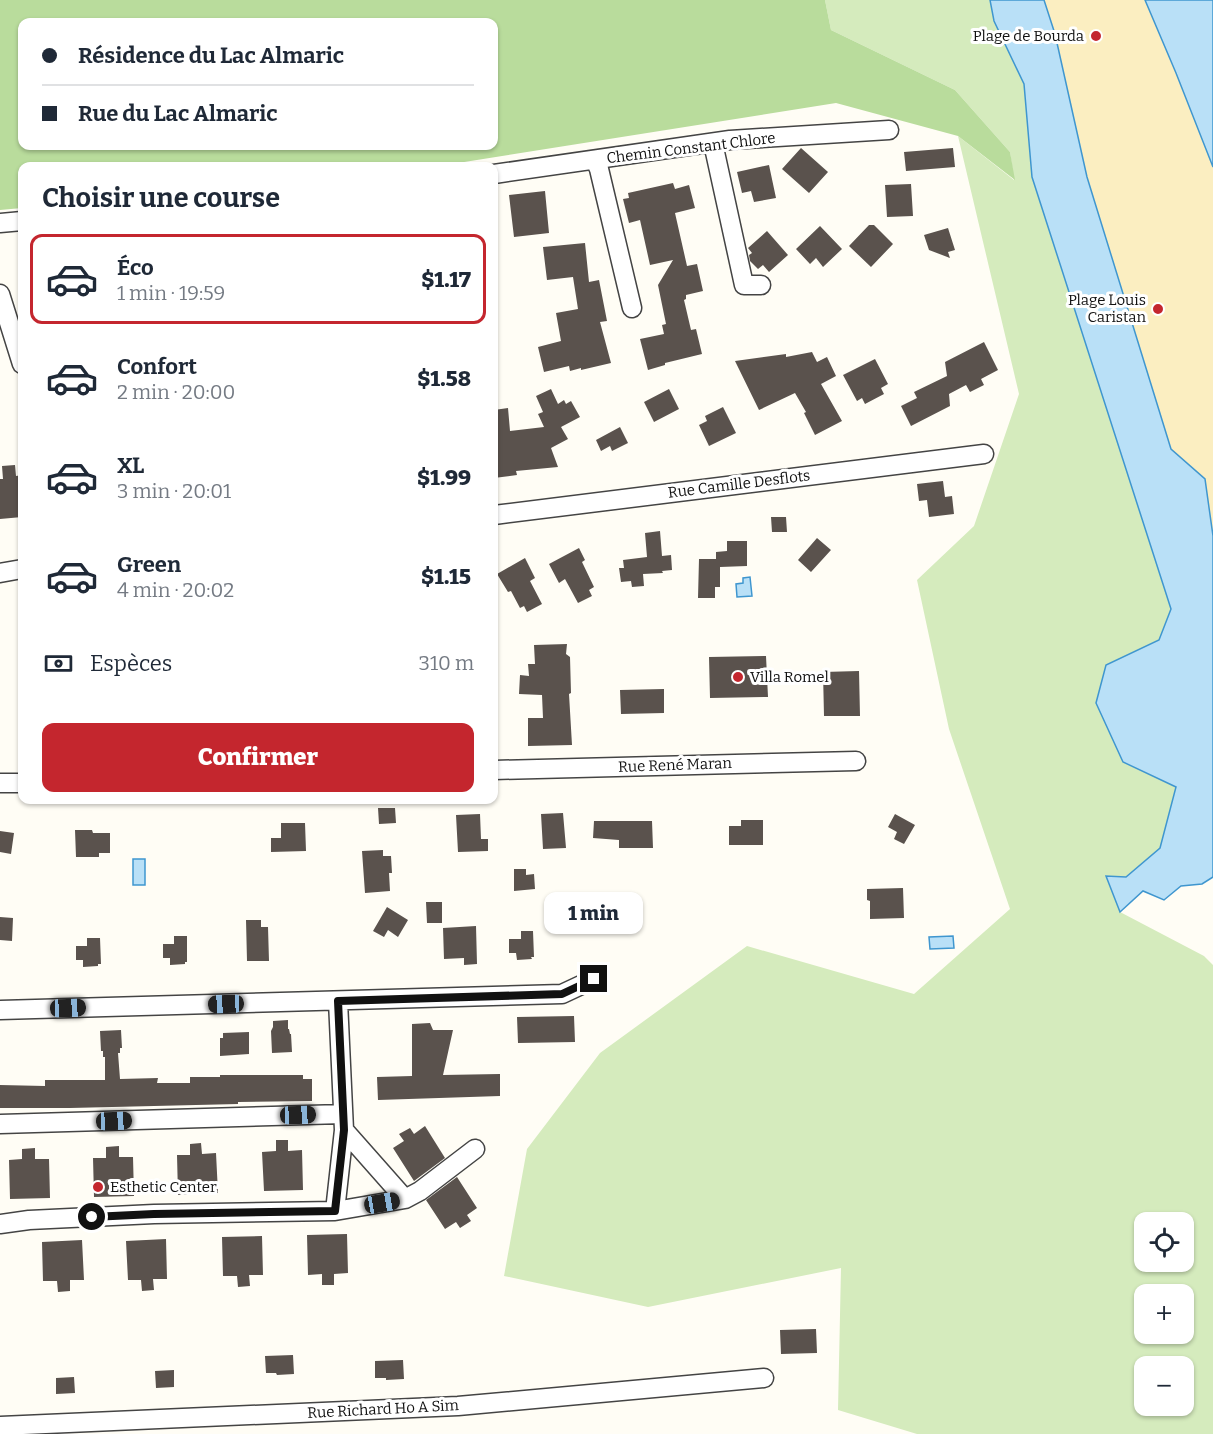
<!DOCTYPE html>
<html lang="fr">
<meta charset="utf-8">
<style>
:root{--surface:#fff;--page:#f6f6f7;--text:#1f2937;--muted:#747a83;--line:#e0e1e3;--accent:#c4262e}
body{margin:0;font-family:Bitter,serif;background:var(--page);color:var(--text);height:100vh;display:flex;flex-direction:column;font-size:22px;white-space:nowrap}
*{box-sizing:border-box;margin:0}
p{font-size:20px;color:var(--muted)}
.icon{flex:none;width:33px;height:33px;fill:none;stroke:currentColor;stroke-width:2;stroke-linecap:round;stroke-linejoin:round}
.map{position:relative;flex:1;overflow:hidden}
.side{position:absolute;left:18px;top:162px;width:480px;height:642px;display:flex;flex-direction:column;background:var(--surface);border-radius:12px;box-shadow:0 2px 4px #0004}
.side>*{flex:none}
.hud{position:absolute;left:18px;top:18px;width:480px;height:132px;border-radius:12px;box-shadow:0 2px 4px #0004;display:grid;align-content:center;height:132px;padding:0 24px;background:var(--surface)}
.buttons{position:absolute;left:1134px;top:1212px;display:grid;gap:12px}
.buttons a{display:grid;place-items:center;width:60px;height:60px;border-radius:12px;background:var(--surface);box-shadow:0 2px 4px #0004;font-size:30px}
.end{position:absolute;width:27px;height:27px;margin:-14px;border:8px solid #111;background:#fff;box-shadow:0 0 0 3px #fff}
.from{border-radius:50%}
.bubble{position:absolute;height:42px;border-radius:12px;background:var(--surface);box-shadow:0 2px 4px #0004;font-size:20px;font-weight:800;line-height:42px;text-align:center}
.car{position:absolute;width:18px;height:36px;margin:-18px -9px;border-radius:8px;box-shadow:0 0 4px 2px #0007;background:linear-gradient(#222 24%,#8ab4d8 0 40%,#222 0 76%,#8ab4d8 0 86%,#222 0)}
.hud b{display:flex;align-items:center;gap:21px;height:57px;font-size:22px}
.hud b+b{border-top:2px solid var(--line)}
.hud i{width:15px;height:15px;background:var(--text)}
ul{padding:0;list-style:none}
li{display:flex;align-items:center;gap:18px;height:90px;margin:0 12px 9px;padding:0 12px;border:3px solid transparent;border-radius:12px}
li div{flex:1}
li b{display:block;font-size:22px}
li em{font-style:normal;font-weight:800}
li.current{border-color:var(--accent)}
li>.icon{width:54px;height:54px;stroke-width:1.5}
h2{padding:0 24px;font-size:27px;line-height:72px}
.pay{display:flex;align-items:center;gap:15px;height:66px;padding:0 24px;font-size:22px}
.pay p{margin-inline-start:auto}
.cta{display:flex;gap:12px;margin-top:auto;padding:12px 24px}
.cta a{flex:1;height:69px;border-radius:12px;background:var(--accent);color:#fff;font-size:24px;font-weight:800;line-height:69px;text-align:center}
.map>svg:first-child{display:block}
</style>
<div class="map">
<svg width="1213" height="1434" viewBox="0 0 1213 1434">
<rect width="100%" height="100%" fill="#fffdf5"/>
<!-- green -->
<path fill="#d5ebbd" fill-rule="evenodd" d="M825 0H990L994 21 1024 84 1032 177 1171 609 1159 640 1106 665 1123 762 1177 787 1160 848 1126 877 1120 912 1204 956 1213 965V1434H917L838 1410 841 1268 648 1307 504 1276 527 1149 600 1053 747 946 914 994 1010 909 949 729 917 580 974 526 1019 394 958 136 1014 180 1010 152 955 90 831 30ZM1144 1222H1184V1262H1144ZM1144 1294H1184V1334H1144ZM1144 1366H1184V1406H1144Z"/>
<!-- forest -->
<path fill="#b9dc9c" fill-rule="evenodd" d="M0 0H825L831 30 955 90 1010 152 1015 180 958 136 836 103 439 166H22V208L0 210ZM22 22H494V146H22Z"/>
<!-- sand -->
<path fill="#fbeec1" d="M1018 0H1145L1176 73 1213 167V761L1201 655 1148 450Z"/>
<!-- water -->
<path fill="#b9e0f7" stroke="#3f96cf" stroke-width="1.5" d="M990 0H1044L1055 34 1087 177 1171 449 1205 479 1213 536V877L1202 884 1181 886 1164 900 1143 891 1120 912 1106 876 1126 877 1160 848 1176 787 1123 762 1096 703 1106 665 1159 640 1171 609 1032 177 1024 84 994 21Z
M1145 0H1213V167L1176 73Z
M750 577 752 596 737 597 736 584 743 583V578Z
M133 859H145V885H133Z
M953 936 954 948 930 949 929 937Z"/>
<!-- building -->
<path fill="#5a524d" d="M801 148 828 172 809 193 782 169Z
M953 148 955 167 906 171 904 152Z
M769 165 776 198 754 202 751 191 742 193 737 172Z
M673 183 675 189 689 185 695 208 675 213 687 266 697 264 703 291 686 295V299L684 300 691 330 696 329 702 354 665 363V365L648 370 640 339 664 334 662 325 666 324 658 285 673 260 650 265 640 220 629 223 623 199 629 198 628 193Z
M911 184 913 216 887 217 885 185Z
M545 191 549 233 514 237 509 195Z
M869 225H874L893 244 871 267 849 246Z
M820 226 842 249 823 267 816 258 810 264 796 249Z
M948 228 955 250 948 252 950 258 929 250 924 235Z
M767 231 788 255 769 272 763 265 758 269 750 261 749 255 752 253 748 248Z
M585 243 589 282 599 280 607 321 600 322 611 363 581 370V368L570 371 569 366 544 372 538 347 561 341 556 313 578 309 573 277 547 280 543 247Z
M984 342 998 370 981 379 984 385 970 392 966 385 949 394 950 406 911 426 901 406 917 398 914 392 947 376 945 362Z
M812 352 817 362 827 357 836 376 821 384 842 421 815 435 804 413 806 412 795 393 759 410 735 361 786 354V357Z
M875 359 888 384 881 388 884 394 865 404 862 398 857 401 843 375Z
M551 389 558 404 564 400 566 404 571 401 580 417 561 427 568 439 551 448 558 467 516 471 517 475 494 478V410L508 408 510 431 544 427 538 414 543 412 536 396Z
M669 389 679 409 654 422 644 402Z
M723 407 736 433 709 446 699 425 707 421 705 416Z
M620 427 628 443 612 451 610 446 601 451 596 440Z
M15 465 16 476 22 475V517L0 519V479H3L2 466Z
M943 481 945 497 952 496 954 514 929 517 927 500 919 501 917 484Z
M771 517H786L787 532H772Z
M660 531 662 556 671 555 672 570 662 571 663 573 643 574 644 586 632 587 631 581 621 582 619 568H624L623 560 647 557 645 533Z
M817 538 831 550 811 572 798 560Z
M727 541H747V566L720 567V587H715V598H698L699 559H716V552L727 551Z
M579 548 585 560 582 562 594 587 589 590 592 596 578 603 565 579 559 583 549 564Z
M525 558 535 578 530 581 542 604 527 612 524 606 520 608 511 591 508 592 497 574Z
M567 644 566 654 570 657 571 693 569 694 572 745 528 746V718H543L542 695 519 694 520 675 529 676 528 664H535L534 645Z
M766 656 768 697 710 698 709 657Z
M859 671 860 716H824L823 672Z
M664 689V713L621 714 620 690Z
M378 808H395L396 823 379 824Z
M563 813 566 848 543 849 541 814Z
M480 814 481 839H488V851L458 852 456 815Z
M895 814 915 825 904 844 894 839 897 832 888 827Z
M741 820H763V845H729V826H741Z
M594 821H652L653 848H619V840L593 838Z
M281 823H305L306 851 271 852V838H281Z
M75 830H92L93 833H110V853H99V857H76Z
M0 831 14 833 11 854 0 852Z
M383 850V856H391L392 873H389L390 891 365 893 362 851Z
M514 869H526V875L534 874 535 889 514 891Z
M903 888 904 918 870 919V901L867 900V889Z
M613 893V908L573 910 572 895Z
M426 902H442V923H427Z
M387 907 408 920 398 937 388 930 384 937 373 931Z
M0 917 13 918 12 941 0 940Z
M246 920H261V927H268L269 961H247Z
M476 926 477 964 464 965V958L444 959 443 928Z
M521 931H533L534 957H531L532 959 517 960 516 953H509V939H521Z
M174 936H187V962H185V964L170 965V958H163V944H174Z
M87 938H100L101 964H98V966L83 967V960H76V946H87Z
M574 1016 575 1042 518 1043 517 1017Z
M288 1020V1029H289L290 1034H291L292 1052 272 1053 271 1031 273 1027V1021Z
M430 1023 433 1030H453L443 1075 500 1074V1096L378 1100 377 1077 412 1076V1024Z
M121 1030 122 1048H120V1053H118L120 1079 158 1078 157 1083H190V1077H220V1075H303V1079H312V1101L238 1102V1104L70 1108H0V1085L45 1086V1080H105V1057H103V1051H101L100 1031Z
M249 1032V1054L220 1056V1038H223V1033Z
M425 1126 445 1158 414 1181 393 1148 404 1141 399 1134 410 1128 414 1134Z
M276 1140H288V1151L302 1150 303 1190 264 1191 262 1152 276 1151Z
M201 1143 202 1154 216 1153 218 1193 178 1195 177 1155H190V1144Z
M119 1146V1157H133L134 1196 94 1197 93 1158H106V1147Z
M35 1148V1159H49L50 1198 10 1199 9 1160 22 1159V1149Z
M457 1177 477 1208 467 1215 471 1221 460 1228 456 1222 445 1229 426 1200Z
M347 1234 348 1273 334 1274V1285H322V1274L308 1275 307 1235Z
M262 1236 263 1275H249L250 1286 238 1287 237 1276H223L222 1237Z
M166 1239 167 1279H153L154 1290 142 1291 141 1280H128L126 1241Z
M82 1240 84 1280H70V1291L58 1292 57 1281H43L42 1242Z
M816 1329 817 1353 781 1354 780 1330Z
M293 1355 294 1374 277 1375 276 1373H266L265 1356Z
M403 1360 404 1379 386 1380V1378H375V1361Z
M174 1370V1387L156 1388 155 1371Z
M74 1377 75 1393 56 1394V1378Z"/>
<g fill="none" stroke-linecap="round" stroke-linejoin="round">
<defs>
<path id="minor" d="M713 143 744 285H761
M595 160 599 169 632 308
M494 174 730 140 889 130
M0 223 22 221
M0 294 22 364
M494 515 984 454
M0 573 22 569
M494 770 856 761
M0 783H22
M0 1010 562 994 594 979
M0 1124 343 1114
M344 1130 405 1199
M335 1211 344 1130 338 1001
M0 1224 29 1220 154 1214 335 1211 405 1199 420 1191 475 1149
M0 1426 458 1406 764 1378"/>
</defs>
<!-- minor casing -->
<use href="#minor" stroke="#444" stroke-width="21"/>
<!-- minor -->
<use href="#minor" stroke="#fff" stroke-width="18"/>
</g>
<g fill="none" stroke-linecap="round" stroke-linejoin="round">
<!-- route -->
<path stroke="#111" stroke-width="8" d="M92 1217 154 1214 335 1211 344 1130 338 1001 562 994 594 979"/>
</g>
<!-- markers -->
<g fill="#c4262e" stroke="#fff" stroke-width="2">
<circle cx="1096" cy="36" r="6"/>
<circle cx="1158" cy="309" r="6"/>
<circle cx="738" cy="677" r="6"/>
<circle cx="98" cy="1187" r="6"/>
</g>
<g text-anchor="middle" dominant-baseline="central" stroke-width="6" stroke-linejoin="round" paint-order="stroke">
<!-- poi labels -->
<g font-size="15" fill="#111" stroke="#fff" text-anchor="end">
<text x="1084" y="36">Plage de Bourda</text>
<text x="1146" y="300">Plage Louis<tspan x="1146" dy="17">Caristan</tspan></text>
<text x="750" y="677" text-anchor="start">Villa Romel</text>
<text x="110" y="1187" text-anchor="start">Esthetic Center</text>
</g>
<!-- street labels -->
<g font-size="15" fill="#111" stroke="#fff">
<text transform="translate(691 148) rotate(-7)">Chemin Constant Chlore</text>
<text transform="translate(739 484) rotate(-7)">Rue Camille Desflots</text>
<text transform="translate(675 765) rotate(-2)">Rue René Maran</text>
<text transform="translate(383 1409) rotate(-3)">Rue Richard Ho A Sim</text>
</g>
</g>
</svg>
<div class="buttons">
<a><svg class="icon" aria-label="locate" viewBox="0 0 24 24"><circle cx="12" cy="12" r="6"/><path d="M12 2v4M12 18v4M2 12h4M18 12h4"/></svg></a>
<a>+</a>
<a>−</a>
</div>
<i class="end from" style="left:92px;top:1217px"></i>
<i class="end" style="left:594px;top:979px"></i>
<div class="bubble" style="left:544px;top:892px;width:99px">1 min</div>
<i class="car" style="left:226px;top:1004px;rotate:268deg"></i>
<i class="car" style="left:68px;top:1008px;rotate:88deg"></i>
<i class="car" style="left:298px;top:1115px;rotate:88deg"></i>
<i class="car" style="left:114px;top:1121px;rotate:88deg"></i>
<i class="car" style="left:382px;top:1203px;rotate:80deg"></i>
<div class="hud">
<b><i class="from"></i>Résidence du Lac Almaric</b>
<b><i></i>Rue du Lac Almaric</b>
</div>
<section class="side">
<h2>Choisir une course</h2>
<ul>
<li class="current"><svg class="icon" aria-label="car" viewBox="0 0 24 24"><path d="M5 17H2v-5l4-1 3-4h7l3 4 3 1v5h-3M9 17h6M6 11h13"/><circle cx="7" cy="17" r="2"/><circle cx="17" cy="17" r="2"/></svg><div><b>Éco</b><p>1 min · 19:59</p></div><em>$1.17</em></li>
<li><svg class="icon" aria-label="car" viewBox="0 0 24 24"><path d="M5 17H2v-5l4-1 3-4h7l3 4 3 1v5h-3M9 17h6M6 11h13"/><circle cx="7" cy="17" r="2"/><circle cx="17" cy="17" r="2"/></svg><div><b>Confort</b><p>2 min · 20:00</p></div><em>$1.58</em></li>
<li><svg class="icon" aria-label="car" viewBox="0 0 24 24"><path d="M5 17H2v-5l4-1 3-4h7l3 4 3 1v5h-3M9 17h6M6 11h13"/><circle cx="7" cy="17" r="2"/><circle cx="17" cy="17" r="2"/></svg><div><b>XL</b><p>3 min · 20:01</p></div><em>$1.99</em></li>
<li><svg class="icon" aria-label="car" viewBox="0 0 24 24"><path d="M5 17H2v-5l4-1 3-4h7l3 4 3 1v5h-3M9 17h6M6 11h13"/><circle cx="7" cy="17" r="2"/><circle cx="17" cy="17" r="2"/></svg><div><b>Green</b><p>4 min · 20:02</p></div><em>$1.15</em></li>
</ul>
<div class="pay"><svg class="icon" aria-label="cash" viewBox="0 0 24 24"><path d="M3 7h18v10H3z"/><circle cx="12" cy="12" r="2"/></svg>Espèces<p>310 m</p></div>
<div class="cta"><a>Confirmer</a></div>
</section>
</div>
